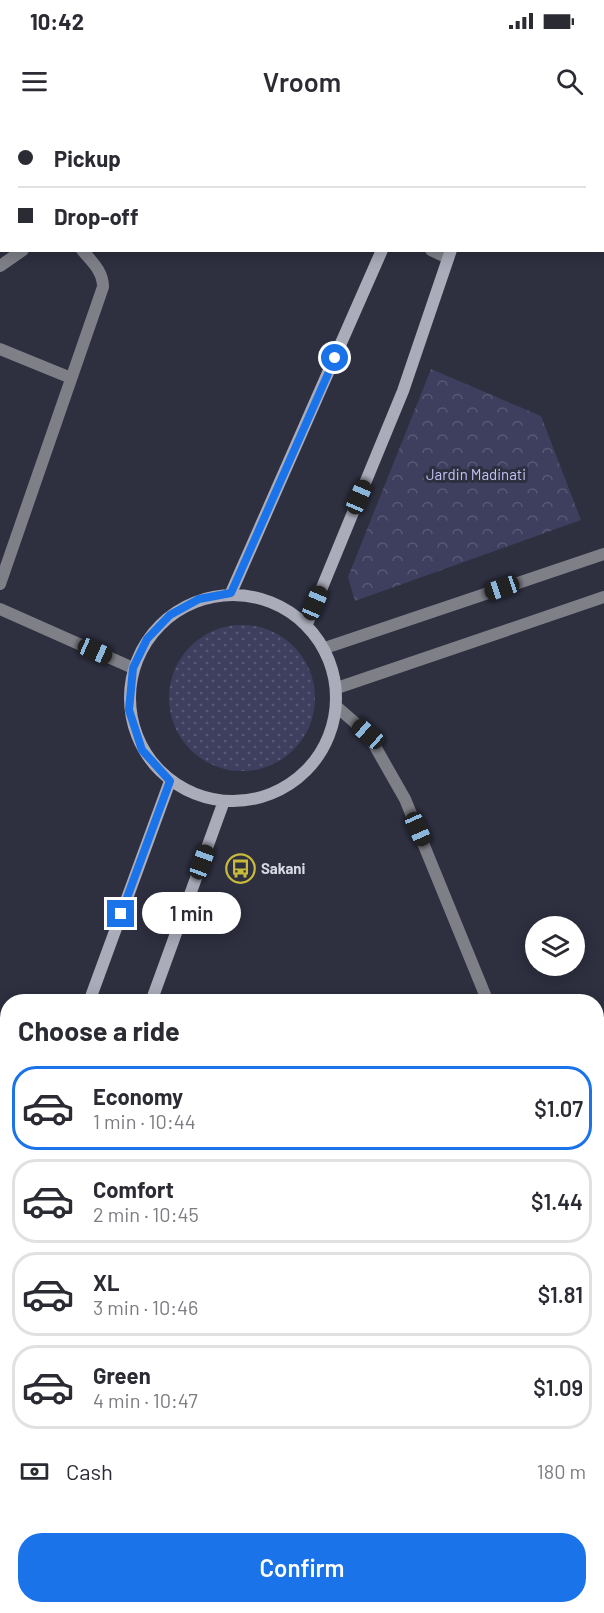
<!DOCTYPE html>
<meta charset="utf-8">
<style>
:root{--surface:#fff;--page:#f2f2f3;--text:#2b2b33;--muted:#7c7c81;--line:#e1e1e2;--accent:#1a73e8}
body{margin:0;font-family:Barlow,sans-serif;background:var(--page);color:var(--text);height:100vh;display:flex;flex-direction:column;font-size:22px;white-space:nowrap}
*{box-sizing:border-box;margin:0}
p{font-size:20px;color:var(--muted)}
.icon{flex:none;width:33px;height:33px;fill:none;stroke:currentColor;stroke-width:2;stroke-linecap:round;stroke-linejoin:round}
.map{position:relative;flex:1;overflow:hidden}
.details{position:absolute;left:0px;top:874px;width:604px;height:620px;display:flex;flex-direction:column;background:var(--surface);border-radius:24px 24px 0 0;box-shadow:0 3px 15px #0003}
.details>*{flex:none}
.hud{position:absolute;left:0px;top:0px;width:604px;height:132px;box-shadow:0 3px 15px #0003;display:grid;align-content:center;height:132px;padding:0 18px;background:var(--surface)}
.buttons{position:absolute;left:525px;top:796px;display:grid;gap:12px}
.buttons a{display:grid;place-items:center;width:60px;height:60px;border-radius:50%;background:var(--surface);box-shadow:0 3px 15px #0003;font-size:30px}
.end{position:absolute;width:27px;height:27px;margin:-14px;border:8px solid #1a73e8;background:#fff;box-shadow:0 0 0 3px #fff}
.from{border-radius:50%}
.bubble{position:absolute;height:42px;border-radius:21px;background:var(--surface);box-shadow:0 3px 15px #0003;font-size:20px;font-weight:600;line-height:42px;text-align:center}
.car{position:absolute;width:18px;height:36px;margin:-18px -9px;border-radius:8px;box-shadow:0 0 4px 2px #0007;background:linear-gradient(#222 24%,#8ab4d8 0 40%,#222 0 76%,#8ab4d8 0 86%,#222 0)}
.hud b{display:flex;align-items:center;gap:21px;height:57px;font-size:22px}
.hud b+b{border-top:2px solid var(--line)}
.hud i{width:15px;height:15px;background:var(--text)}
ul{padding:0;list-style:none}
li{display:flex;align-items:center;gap:18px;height:84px;margin:0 12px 9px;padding:0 6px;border:3px solid var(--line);border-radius:24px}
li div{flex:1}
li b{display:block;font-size:22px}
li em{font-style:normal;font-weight:600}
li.active{border-color:var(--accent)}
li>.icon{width:54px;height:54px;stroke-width:1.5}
h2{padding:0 18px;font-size:27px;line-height:72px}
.pay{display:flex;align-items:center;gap:15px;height:66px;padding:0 18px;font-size:22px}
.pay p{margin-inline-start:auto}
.cta{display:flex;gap:12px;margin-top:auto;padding:12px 18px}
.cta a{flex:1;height:69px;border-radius:24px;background:var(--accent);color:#fff;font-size:24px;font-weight:600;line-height:69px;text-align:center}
.status{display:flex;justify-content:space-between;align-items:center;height:42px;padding:0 30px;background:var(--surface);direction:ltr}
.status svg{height:16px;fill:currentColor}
header{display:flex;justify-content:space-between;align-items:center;height:78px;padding:0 18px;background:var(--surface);font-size:27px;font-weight:600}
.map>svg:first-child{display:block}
</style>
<div class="status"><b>10:42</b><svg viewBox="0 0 49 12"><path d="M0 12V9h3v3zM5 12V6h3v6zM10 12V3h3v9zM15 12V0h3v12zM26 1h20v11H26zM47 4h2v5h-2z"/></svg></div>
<header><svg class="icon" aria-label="menu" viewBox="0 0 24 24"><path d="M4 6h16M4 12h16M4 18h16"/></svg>Vroom<svg class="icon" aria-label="search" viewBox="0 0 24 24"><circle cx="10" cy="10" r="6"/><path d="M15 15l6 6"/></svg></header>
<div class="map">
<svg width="604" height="1493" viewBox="0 0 604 1493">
<defs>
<pattern id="grass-dots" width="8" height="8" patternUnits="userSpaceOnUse" patternTransform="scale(1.5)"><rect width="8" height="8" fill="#3e3e5e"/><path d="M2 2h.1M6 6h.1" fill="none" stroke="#595975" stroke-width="1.8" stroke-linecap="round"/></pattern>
<pattern id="park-crowns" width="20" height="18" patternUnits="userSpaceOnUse" patternTransform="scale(1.5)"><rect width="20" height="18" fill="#3e3e5e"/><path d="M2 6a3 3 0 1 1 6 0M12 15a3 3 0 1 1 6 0" fill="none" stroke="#595975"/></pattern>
</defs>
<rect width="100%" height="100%" fill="#2e2f3f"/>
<!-- grass -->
<path fill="url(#grass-dots)" d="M0 0H137L2 2 0 104Z
M169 578a73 73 0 1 1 146 0a73 73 0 1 1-146 0Z
M7 1339V1478L0 1474V1360Z
M576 1486 577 1493H37L24 1487Z"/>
<!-- park -->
<path fill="url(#park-crowns)" d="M431 249 541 296 581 400 355 481 348 457Z"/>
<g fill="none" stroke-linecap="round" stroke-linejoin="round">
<!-- path -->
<path stroke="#848592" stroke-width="4" stroke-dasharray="6 3" stroke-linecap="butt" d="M552 1486V1493
M504 1493V1486"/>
<!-- lane -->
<path stroke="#7f7f88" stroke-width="12" d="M191 1493 194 1486"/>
<!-- street -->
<path stroke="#7f7f88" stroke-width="12" d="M158 0 159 2
M603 104H604
M431 130 448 138
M0 146 23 130
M0 229 71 258
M0 464 103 167C103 151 92 142 82 130
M0 489 133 548
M325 528 604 434
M337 568 604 477
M337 587 368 614 405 679 488 882
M597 923 604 920
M597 1146 604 1163
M597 1343 604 1345"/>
<!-- secondary -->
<path stroke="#abacba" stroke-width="12" d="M435 2V0
M494 2 495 0
M231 473 382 130
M130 578a103 103 0 1 1 206 0a103 103 0 1 1-206 0Z
M307 504 403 271 451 130
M89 882 170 661
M151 882 224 681
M0 1116 8 1096
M0 1288 8 1268"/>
</g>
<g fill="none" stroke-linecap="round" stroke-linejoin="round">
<!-- route -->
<path stroke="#1a73e8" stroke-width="8" d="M121 794 170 661 142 630 129 590 133 548 147 519 170 495 199 479 231 473 335 238"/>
</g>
<!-- icons -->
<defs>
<symbol id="bus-ring" viewBox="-11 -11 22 22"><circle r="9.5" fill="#2e2f3f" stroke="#c8bb3b" stroke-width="1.5"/><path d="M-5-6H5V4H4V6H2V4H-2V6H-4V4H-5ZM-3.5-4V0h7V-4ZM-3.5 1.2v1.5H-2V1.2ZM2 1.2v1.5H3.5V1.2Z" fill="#c8bb3b"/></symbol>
</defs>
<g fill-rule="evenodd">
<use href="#bus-ring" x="224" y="732" width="33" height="33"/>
</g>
<g text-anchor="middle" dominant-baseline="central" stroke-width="6" stroke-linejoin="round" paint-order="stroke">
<!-- park labels -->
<g font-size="15" fill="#c1c3f5" stroke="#2e2f3f">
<text x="476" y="354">Jardin Madinati</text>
</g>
<!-- poi labels -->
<g font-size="15" font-weight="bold" fill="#d8d9e4" stroke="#2e2f3f" text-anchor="start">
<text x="261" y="748">Sakani</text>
</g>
</g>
</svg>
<div class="buttons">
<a><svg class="icon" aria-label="layers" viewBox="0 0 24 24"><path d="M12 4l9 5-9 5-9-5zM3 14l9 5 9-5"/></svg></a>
</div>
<i class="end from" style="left:335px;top:238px"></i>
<i class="end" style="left:121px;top:794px"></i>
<div class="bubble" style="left:142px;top:772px;width:99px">1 min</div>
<i class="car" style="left:359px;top:377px;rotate:23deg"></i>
<i class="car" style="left:502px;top:468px;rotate:251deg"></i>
<i class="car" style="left:315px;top:483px;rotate:23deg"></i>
<i class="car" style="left:95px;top:531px;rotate:114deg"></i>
<i class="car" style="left:368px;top:614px;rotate:311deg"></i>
<i class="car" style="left:418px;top:709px;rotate:156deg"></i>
<i class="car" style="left:202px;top:742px;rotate:20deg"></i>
<div class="hud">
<b><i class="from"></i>Pickup</b>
<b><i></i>Drop-off</b>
</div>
<section class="details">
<h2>Choose a ride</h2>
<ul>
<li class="active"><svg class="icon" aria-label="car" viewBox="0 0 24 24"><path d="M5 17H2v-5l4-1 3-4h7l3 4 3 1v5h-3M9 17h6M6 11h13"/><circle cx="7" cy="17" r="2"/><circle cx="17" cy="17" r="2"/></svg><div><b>Economy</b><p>1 min · 10:44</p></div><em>$1.07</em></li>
<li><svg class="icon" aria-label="car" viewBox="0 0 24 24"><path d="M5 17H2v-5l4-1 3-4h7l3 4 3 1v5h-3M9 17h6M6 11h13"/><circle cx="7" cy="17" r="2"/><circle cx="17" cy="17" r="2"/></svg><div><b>Comfort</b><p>2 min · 10:45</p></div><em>$1.44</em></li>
<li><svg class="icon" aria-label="car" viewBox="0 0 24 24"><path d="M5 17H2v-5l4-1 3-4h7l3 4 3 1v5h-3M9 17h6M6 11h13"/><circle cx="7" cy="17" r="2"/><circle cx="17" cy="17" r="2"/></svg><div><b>XL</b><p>3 min · 10:46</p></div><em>$1.81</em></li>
<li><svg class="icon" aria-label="car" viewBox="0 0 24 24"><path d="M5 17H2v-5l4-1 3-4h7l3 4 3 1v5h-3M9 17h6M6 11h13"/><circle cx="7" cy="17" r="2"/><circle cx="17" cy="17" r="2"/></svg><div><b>Green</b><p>4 min · 10:47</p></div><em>$1.09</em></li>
</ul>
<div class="pay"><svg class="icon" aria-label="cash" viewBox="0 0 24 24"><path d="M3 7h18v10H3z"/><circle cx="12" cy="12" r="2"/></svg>Cash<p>180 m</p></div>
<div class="cta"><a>Confirm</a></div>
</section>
</div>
